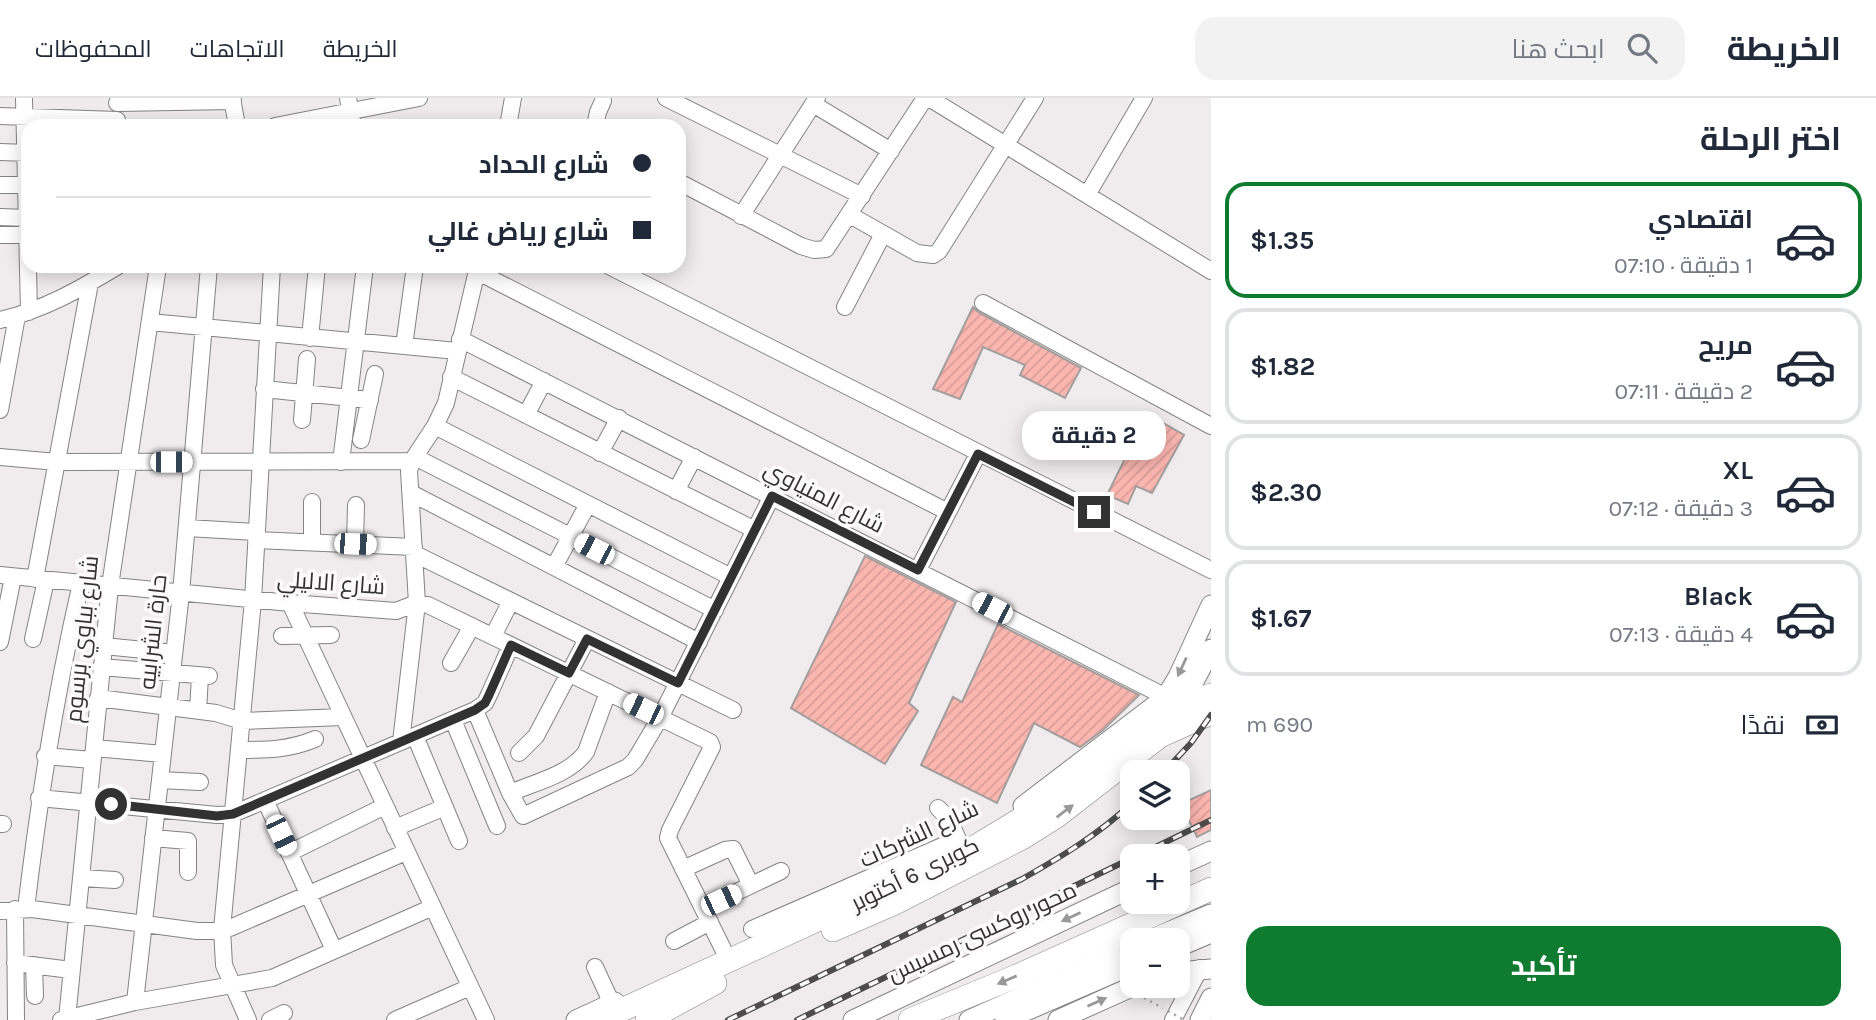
<!DOCTYPE html>
<html lang="ar">
<meta charset="utf-8">
<style>
:root{--surface:#fff;--page:#f2f2f3;--text:#1f2937;--muted:#747a83;--line:#e0e1e3;--accent:#0e7b30}
body{margin:0;font-family:Karla,Cairo,sans-serif;background:var(--page);color:var(--text);direction:rtl;height:100vh;display:flex;flex-direction:column;font-size:26px;white-space:nowrap}
*{box-sizing:border-box;margin:0}
p{font-size:23px;color:var(--muted)}
.icon{flex:none;width:38px;height:38px;fill:none;stroke:currentColor;stroke-width:2;stroke-linecap:round;stroke-linejoin:round}
.map{position:relative;flex:1;overflow:hidden;direction:ltr}
.sheet{display:flex;flex-direction:column;background:var(--surface);width:665px}
.sheet>*{flex:none}
.guide{position:absolute;left:21px;top:21px;width:665px;height:154px;border-radius:21px;box-shadow:0 4px 18px #0003;direction:rtl;display:grid;align-content:center;height:154px;padding:0 35px;background:var(--surface)}
.fabs{position:absolute;left:1120px;top:662px;display:grid;gap:14px}
.fabs a{display:grid;place-items:center;width:70px;height:70px;border-radius:14px;background:var(--surface);box-shadow:0 4px 18px #0003;font-size:35px}
.end{position:absolute;width:32px;height:32px;margin:-16px;border:9px solid #333232;background:#fff;box-shadow:0 0 0 4px #fff}
.from{border-radius:50%}
.bubble{position:absolute;height:49px;border-radius:21px;background:var(--surface);box-shadow:0 4px 18px #0003;font-size:23px;font-weight:700;line-height:49px;text-align:center;direction:rtl}
.car{position:absolute;width:21px;height:42px;margin:-21px -10px;border-radius:9px;box-shadow:0 0 5px 2px #0007;background:linear-gradient(#fff 24%,#345 0 40%,#fff 0 76%,#345 0 86%,#fff 0)}
.guide b{display:flex;align-items:center;gap:24px;height:66px;font-size:26px}
.guide b+b{border-top:2px solid var(--line)}
.guide i{width:18px;height:18px;background:var(--text)}
ul{padding:0;list-style:none}
li{display:flex;align-items:center;gap:21px;height:116px;margin:0 14px 10px;padding:0 21px;border:4px solid var(--line);border-radius:21px}
li div{flex:1}
li b{display:block;font-size:26px}
li em{font-style:normal;font-weight:700}
li.current{border-color:var(--accent)}
li>.icon{width:63px;height:63px;stroke-width:1.5}
h2{padding:0 35px;font-size:32px;line-height:84px}
.pay{display:flex;align-items:center;gap:18px;height:77px;padding:0 35px;font-size:26px}
.pay p{margin-inline-start:auto}
.button{display:flex;gap:14px;margin-top:auto;padding:14px 35px}
.button a{flex:1;height:80px;border-radius:21px;background:var(--accent);color:#fff;font-size:28px;font-weight:700;line-height:80px;text-align:center}
header{display:flex;align-items:center;gap:42px;box-sizing:border-box;height:98px;padding:0 35px;background:var(--surface);border-bottom:2px solid var(--line)}
header strong{font-size:33px}
nav{display:flex;gap:38px;margin-inline-start:auto;font-size:24px}
.search{width:490px;height:63px;background:var(--page);display:flex;align-items:center;gap:18px;box-sizing:border-box;padding:0 24px;border-radius:21px;color:var(--muted);font-size:26px}
main{display:flex;flex:1;min-height:0}
.map>svg:first-child{display:block}
</style>
<header>
<strong>الخريطة</strong>
<div class="search"><svg class="icon" aria-label="search" viewBox="0 0 24 24"><circle cx="10" cy="10" r="6"/><path d="M15 15l6 6"/></svg>ابحث هنا</div>
<nav><a>الخريطة</a><a>الاتجاهات</a><a>المحفوظات</a></nav>
</header>
<main>
<section class="sheet">
<h2>اختر الرحلة</h2>
<ul>
<li class="current"><svg class="icon" aria-label="car" viewBox="0 0 24 24"><path d="M5 17H2v-5l4-1 3-4h7l3 4 3 1v5h-3M9 17h6M6 11h13"/><circle cx="7" cy="17" r="2"/><circle cx="17" cy="17" r="2"/></svg><div><b>اقتصادي</b><p>1 دقيقة · 07:10</p></div><em>$1.35</em></li>
<li><svg class="icon" aria-label="car" viewBox="0 0 24 24"><path d="M5 17H2v-5l4-1 3-4h7l3 4 3 1v5h-3M9 17h6M6 11h13"/><circle cx="7" cy="17" r="2"/><circle cx="17" cy="17" r="2"/></svg><div><b>مريح</b><p>2 دقيقة · 07:11</p></div><em>$1.82</em></li>
<li><svg class="icon" aria-label="car" viewBox="0 0 24 24"><path d="M5 17H2v-5l4-1 3-4h7l3 4 3 1v5h-3M9 17h6M6 11h13"/><circle cx="7" cy="17" r="2"/><circle cx="17" cy="17" r="2"/></svg><div><b>XL</b><p>3 دقيقة · 07:12</p></div><em>$2.30</em></li>
<li><svg class="icon" aria-label="car" viewBox="0 0 24 24"><path d="M5 17H2v-5l4-1 3-4h7l3 4 3 1v5h-3M9 17h6M6 11h13"/><circle cx="7" cy="17" r="2"/><circle cx="17" cy="17" r="2"/></svg><div><b>Black</b><p>4 دقيقة · 07:13</p></div><em>$1.67</em></li>
</ul>
<div class="pay"><svg class="icon" aria-label="cash" viewBox="0 0 24 24"><path d="M3 7h18v10H3z"/><circle cx="12" cy="12" r="2"/></svg>نقدًا<p>690 m</p></div>
<div class="button"><a>تأكيد</a></div>
</section>
<div class="map">
<svg width="1211" height="922" viewBox="0 0 1211 922">
<defs>
<pattern id="building-hatch" width="6" height="6" patternUnits="userSpaceOnUse" patternTransform="scale(1.75)"><rect width="6" height="6" fill="#fcb6b0"/><path d="M-1 1l2-2M0 6l6-6M5 7l2-2" fill="none" stroke="#d89d98"/></pattern>
</defs>
<rect width="100%" height="100%" fill="#f0eced"/>
<!-- building -->
<path fill="url(#building-hatch)" stroke="#a19e9d" stroke-width="2" d="M973 209 978 214 1081 270 1065 300 1020 277 1025 267 983 249 960 301 933 291Z
M1144 322 1155 327 1158 322 1184 337 1152 395 1136 388 1128 406 1107 397Z
M865 458 956 504 909 605 918 613 885 666 791 610Z
M998 526 1139 597 1103 632 1080 649 1034 625 997 705 921 667 953 599 962 604Z
M1211 692V732L1197 739 1181 706Z"/>
<g fill="none" stroke-linecap="round" stroke-linejoin="round">
<defs>
<path id="minor" d="M24 0 29 214
M232 0 237 28
M348 0 353 28
M666 0 862 98
M929 0 1211 173
M117 5 233 3
M813 6 891 53
M0 18 117 22
M275 28 419 0
M508 28 513 0
M595 28 598 14 603 3
M0 54 28 55
M679 84 801 148 814 152 826 151 925 0
M0 87H28
M1087 97 1144 0
M850 117 917 155 933 157 939 153 1035 0
M741 118 817 0
M0 119 26 120
M0 137H26
M609 168 1211 472
M476 173 948 414
M983 205 1211 328
M845 209 883 136
M0 222C44 212 80 191 118 168
M150 224 457 253
M310 240 317 168
M460 241 1166 599
M404 248 415 168
M451 279 755 432
M264 291 370 302
M0 312 17 218
M526 317 544 283
M302 322 307 261
M435 328 731 479
M361 342 375 276
M600 355 619 320
M0 359 57 364 412 363
M415 359 715 512
M341 364 365 168
M676 393 694 359
M411 395 699 544
M187 430 256 434
M256 442 414 449
M312 444V404
M355 446 356 407
M415 456 733 612
M554 469 588 406
M918 472 978 356
M0 477 290 505 396 513 417 505 428 507 710 644 712 649 670 732 668 740 724 853
M35 481 90 185
M290 505 486 922
M282 538 331 537
M493 538 511 503
M33 541 46 482
M0 544 13 479
M104 548 174 555
M451 565 472 528
M101 569 209 578
M98 600 216 615 242 623 343 619
M475 612 510 695 523 718 628 669 635 662 660 620 772 398
M198 613 200 578
M453 622 497 728
M415 638 459 743
M401 644 417 505 409 373 412 363 435 328 446 305 478 168
M94 650 163 656
M239 652C266 652 289 652 315 641
M519 655 536 638 587 541
M45 658 92 662
M160 682 200 684
M510 695C536 684 569 677 586 654L608 594
M39 700 217 717 233 716 475 612 485 605 489 597 511 547
M265 702 334 852
M938 710 949 721 960 746
M0 726H3
M395 730 445 709
M153 740 188 743V774
M289 755 385 708
M683 771 725 752 733 751 751 787
M81 780 115 782
M703 810 781 773
M15 811 16 922
M26 811C39 701 56 593 81 485
M0 813 32 811 197 833H214L230 830 406 754
M752 831 958 741
M674 843 710 824
M15 865 71 872
M34 867 35 898
M595 869 612 906
M135 904 181 495 209 168
M67 921 110 488 158 168
M61 922 135 904 272 880 433 809
M248 922 224 867 222 831 253 502 272 168
M270 922 284 915
M395 922 470 889
M1173 922 1200 870"/>
<path id="major" d="M1169 609 1189 593 1211 551
M1023 708 1166 599 1178 579 1211 507
M1178 768 1211 753
M1148 842 1211 816
M1178 849 1211 835
M1178 874 1211 871
M576 922 615 904
M853 922 1132 790
M969 922 1132 849
M1005 922 1132 867
M1058 922 1136 887
M1200 922 1211 900"/>
<path id="highway" d="M833 832 893 806 1022 740 1057 718 1160 638 1211 615
M600 922 973 750C1005 731 1037 712 1067 689 1115 651 1152 617 1211 597
M647 922 715 885
M910 922 1017 878 1211 791"/>
</defs>
<!-- minor casing -->
<use href="#minor" stroke="#858283" stroke-width="18"/>
<!-- major casing -->
<use href="#major" stroke="#858283" stroke-width="21"/>
<!-- highway casing -->
<use href="#highway" stroke="#858283" stroke-width="24"/>
<!-- path -->
<path stroke="#a4a2a2" stroke-width="2.5" stroke-dasharray="2 5" stroke-linecap="butt" d="M1144 900 1163 910"/>
<!-- minor -->
<use href="#minor" stroke="#fff" stroke-width="16"/>
<!-- major -->
<use href="#major" stroke="#fff" stroke-width="19"/>
<!-- highway -->
<use href="#highway" stroke="#fff" stroke-width="23"/>
<defs>
<path id="rail" d="M1164 674 1191 645 1211 617
M1137 758 1211 722
M728 922 1022 781C1061 759 1099 736 1132 705
M797 922 1132 760"/>
</defs>
<!-- rail casing -->
<use href="#rail" stroke="#4d4c4c" stroke-width="6"/>
<!-- rail -->
<use href="#rail" stroke="#fdfafb" stroke-width="3.5" stroke-dasharray="10" stroke-linecap="butt"/>
<!-- path-bridge -->
<path stroke="#a4a2a2" stroke-width="2.5" stroke-dasharray="2 5" stroke-linecap="butt" d="M1168 913 1184 922"/>
</g>
<!-- one-way arrows -->
<defs><path id="oneway-solid" d="M-6-.8H1V-3.2L6.5 0L1 3.2V.8H-6Z" transform="scale(1.75)"/></defs>
<g fill="#999898">
<use href="#oneway-solid" transform="translate(1182 569) rotate(115)"/>
<use href="#oneway-solid" transform="translate(1065 713) rotate(-37)"/>
<use href="#oneway-solid" transform="translate(1071 819) rotate(155)"/>
<use href="#oneway-solid" transform="translate(1007 882) rotate(157)"/>
<use href="#oneway-solid" transform="translate(1097 904) rotate(-24)"/>
</g>
<g fill="none" stroke-linecap="round" stroke-linejoin="round">
<!-- route -->
<path stroke="#333232" stroke-width="9" d="M111 706 217 718 233 716 475 612 485 605 489 597 511 547 569 575 587 541 678 585 772 398 918 472 978 356 1094 414"/>
</g>
<g text-anchor="middle" dominant-baseline="central" stroke-width="7" stroke-linejoin="round" paint-order="stroke">
<!-- street labels -->
<g font-size="23" fill="#333232" stroke="#fdfafb">
<text transform="translate(824 399) rotate(27)">شارع المنياوي</text>
<text transform="translate(331 485) rotate(4)">شارع الاليلي</text>
<text transform="translate(153 534) rotate(-84)">حارة الشرابيه</text>
<text transform="translate(82 541) rotate(-84)">شارع بباوي برسوم</text>
<text transform="translate(919 736) rotate(-25)">شارع الشركات</text>
<text transform="translate(915 776) rotate(-26)">كوبرى 6 أكتوبر</text>
<text transform="translate(982 834) rotate(-25)">محور روكسى رمسيس</text>
</g>
</g>
</svg>
<div class="fabs">
<a><svg class="icon" aria-label="layers" viewBox="0 0 24 24"><path d="M12 4l9 5-9 5-9-5zM3 14l9 5 9-5"/></svg></a>
<a>+</a>
<a>−</a>
</div>
<i class="end from" style="left:111px;top:706px"></i>
<i class="end" style="left:1094px;top:414px"></i>
<div class="bubble" style="left:1022px;top:313px;width:144px">2 دقيقة</div>
<i class="car" style="left:171px;top:364px;rotate:90deg"></i>
<i class="car" style="left:355px;top:446px;rotate:92deg"></i>
<i class="car" style="left:594px;top:451px;rotate:297deg"></i>
<i class="car" style="left:992px;top:510px;rotate:297deg"></i>
<i class="car" style="left:643px;top:611px;rotate:296deg"></i>
<i class="car" style="left:281px;top:737px;rotate:155deg"></i>
<i class="car" style="left:721px;top:802px;rotate:65deg"></i>
<div class="guide">
<b><i class="from"></i>شارع الحداد</b>
<b><i></i>شارع رياض غالي</b>
</div>
</div>
</main>
